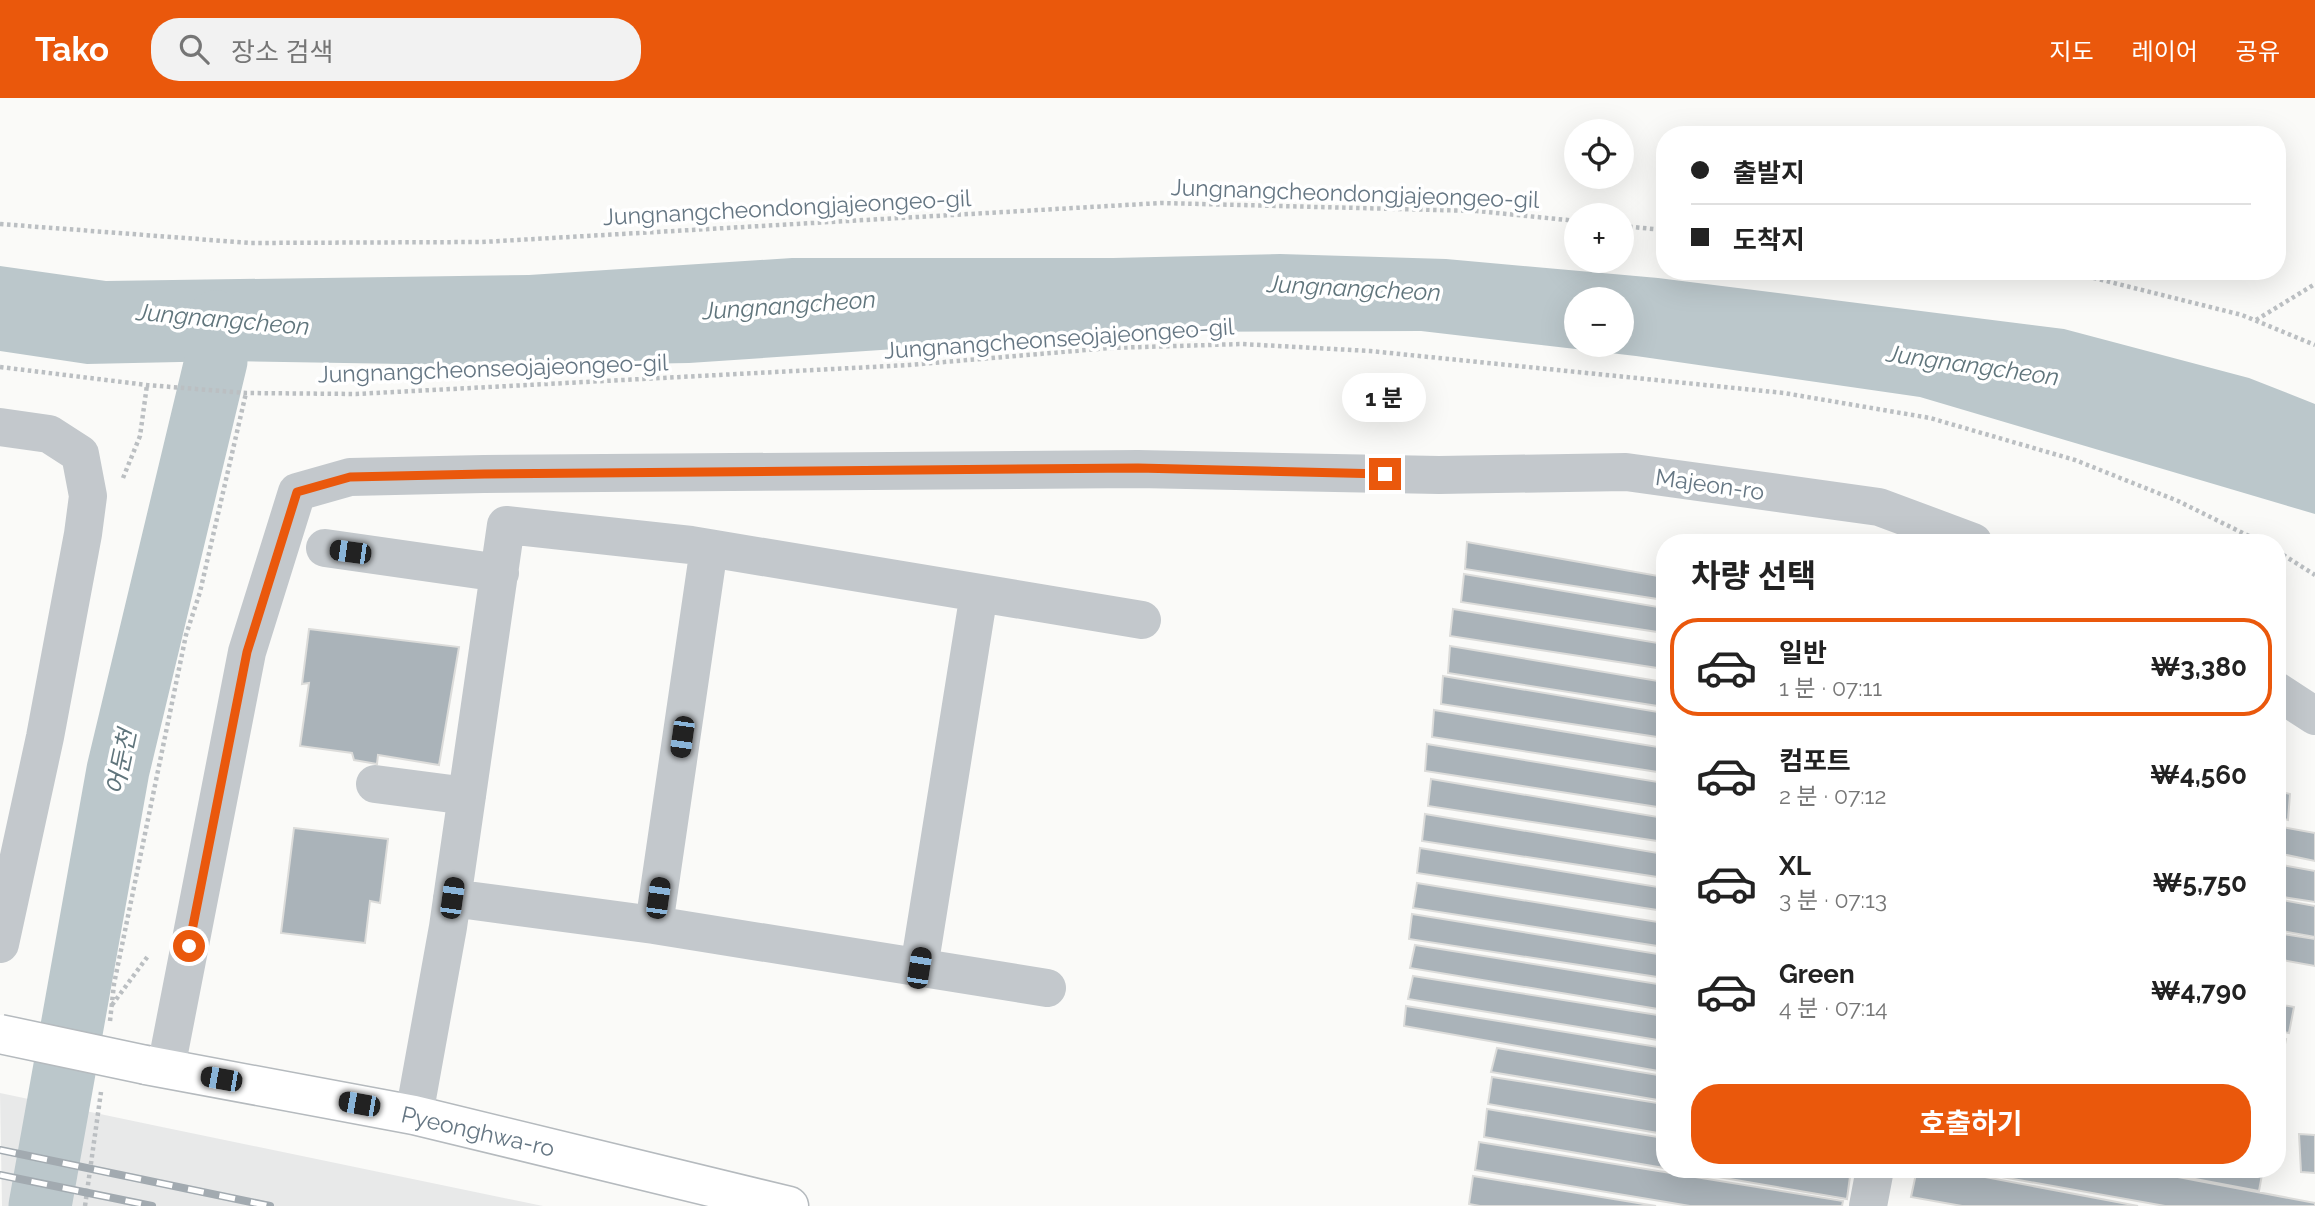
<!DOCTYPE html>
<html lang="ko">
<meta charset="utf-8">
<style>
:root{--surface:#fff;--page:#f2f2f2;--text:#222;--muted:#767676;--line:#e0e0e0;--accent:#ea580c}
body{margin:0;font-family:Raleway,"Noto Sans KR",sans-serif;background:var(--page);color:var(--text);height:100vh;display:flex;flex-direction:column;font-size:26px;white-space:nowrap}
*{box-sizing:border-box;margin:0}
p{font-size:23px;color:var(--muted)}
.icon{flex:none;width:38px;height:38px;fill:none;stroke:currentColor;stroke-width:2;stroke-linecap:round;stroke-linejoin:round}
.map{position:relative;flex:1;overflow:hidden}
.side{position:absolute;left:1656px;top:436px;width:630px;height:644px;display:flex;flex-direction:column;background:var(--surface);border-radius:28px;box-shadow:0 7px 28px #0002}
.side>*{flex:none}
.hud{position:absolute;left:1656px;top:28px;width:630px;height:154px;border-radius:28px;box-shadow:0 7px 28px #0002;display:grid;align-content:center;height:154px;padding:0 35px;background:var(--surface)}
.fabs{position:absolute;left:1564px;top:21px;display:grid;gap:14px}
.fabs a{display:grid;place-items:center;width:70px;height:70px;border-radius:50%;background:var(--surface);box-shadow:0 7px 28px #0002;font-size:35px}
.end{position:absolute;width:32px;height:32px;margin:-16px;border:9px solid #ea580c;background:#fff;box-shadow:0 0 0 4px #fff}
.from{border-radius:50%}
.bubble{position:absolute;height:49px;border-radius:24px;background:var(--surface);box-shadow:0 7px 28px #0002;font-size:23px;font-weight:700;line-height:49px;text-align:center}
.car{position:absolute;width:21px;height:42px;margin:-21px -10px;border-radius:9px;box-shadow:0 0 5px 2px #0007;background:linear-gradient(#222 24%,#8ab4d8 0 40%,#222 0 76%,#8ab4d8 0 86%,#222 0)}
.hud b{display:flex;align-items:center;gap:24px;height:66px;font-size:26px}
.hud b+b{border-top:2px solid var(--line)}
.hud i{width:18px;height:18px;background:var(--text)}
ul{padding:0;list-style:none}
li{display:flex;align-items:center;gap:21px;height:98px;margin:0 14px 10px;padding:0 21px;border:4px solid transparent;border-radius:28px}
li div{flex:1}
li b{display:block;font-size:26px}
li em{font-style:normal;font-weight:700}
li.current{border-color:var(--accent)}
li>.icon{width:63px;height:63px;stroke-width:1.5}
h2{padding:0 35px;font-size:32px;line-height:84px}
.cta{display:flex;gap:14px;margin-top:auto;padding:14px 35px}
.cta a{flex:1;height:80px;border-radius:28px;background:var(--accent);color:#fff;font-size:28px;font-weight:700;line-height:80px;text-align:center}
header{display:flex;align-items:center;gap:42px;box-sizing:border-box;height:98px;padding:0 35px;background:var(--accent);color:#fff}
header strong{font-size:33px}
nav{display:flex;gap:38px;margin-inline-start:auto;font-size:24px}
.search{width:490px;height:63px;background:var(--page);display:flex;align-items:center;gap:18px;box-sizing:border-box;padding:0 24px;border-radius:28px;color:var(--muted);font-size:26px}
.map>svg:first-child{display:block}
</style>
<header>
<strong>Tako</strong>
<div class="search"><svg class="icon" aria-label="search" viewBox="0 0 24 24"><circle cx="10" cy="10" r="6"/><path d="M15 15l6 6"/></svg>장소 검색</div>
<nav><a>지도</a><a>레이어</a><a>공유</a></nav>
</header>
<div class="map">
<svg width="2315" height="1108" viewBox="0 0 2315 1108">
<rect width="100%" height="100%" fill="#fafaf8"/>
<!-- built -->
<path fill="#e8e9e9" d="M0 995 162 1029 543 1108H2Z"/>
<!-- water -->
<path fill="#bbc7cb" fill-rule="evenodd" d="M1280 156 1446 161 1658 180 2064 231 2249 280 2315 306V416L1920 299 1636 258 1421 233 1145 234 689 265 518 268 226 263 87 266 0 253V168L106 183 529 177 792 160H1113ZM1577 201H1622V247H1577Z"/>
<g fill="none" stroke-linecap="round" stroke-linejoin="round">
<!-- river -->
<path stroke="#bbc7cb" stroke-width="63" d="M40 1108 118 672 216 263V224"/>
</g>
<!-- building -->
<path fill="#aab3b9" stroke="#dcdcda" stroke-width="2" d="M1467 444 1664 479V502L1465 471Z
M1464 476 1664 510V535L1461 504Z
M1453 511 1664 546V571L1450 538Z
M309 531 459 549 439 667 378 657 377 666 354 662 352 655 300 648 309 585 302 586Z
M1450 548 1664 584V609L1448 575Z
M1443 578 1664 615V640L1441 606Z
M1434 612 1664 650V675L1432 639Z
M1427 646 1664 685V710L1425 673Z
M1431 681 1664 720V744L1428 708Z
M2277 693 2290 696 2288 722 2277 719Z
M1425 716 1664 756V780L1422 743Z
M2277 728 2315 735V763L2277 755Z
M294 730 388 741 380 805 370 803 365 845 281 835Z
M1420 750 1664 790V813L1417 775Z
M2277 766 2315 773V804L2277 798Z
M1417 785 1664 825V849L1413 810Z
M2277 801 2315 808V839L2277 832Z
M1412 816 1664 857V880L1409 841Z
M2277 835 2315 841V868L2277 861Z
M1415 847 1664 887V912L1410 870Z
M1413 878 1664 918V943L1408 901Z
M2277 906 2294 909 2289 935 2277 933Z
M1406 908 1664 950V974L1404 928Z
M2277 939 2286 941 2281 968 2277 967Z
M1497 950 1664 978V1003L1491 974Z
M1492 979 1664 1006V1036L1488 1006Z
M1487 1011 1664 1040V1070L1484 1039Z
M2299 1036 2315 1037V1075L2301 1074Z
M1479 1044 1843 1103 1842 1108H1690L1475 1072Z
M1671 1071H1851L1847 1101Z
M1917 1071H1943L2138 1108H1962L1911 1099Z
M1957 1071H2136L2315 1105V1108H2165Z
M2142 1071H2263L2259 1093Z
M1473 1078 1656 1108H1480L1469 1106Z"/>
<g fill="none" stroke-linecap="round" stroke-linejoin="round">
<defs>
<path id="major" d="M146 967 414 1017 789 1108"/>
</defs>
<!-- major casing -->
<use href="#major" stroke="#b5babe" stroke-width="41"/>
<!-- path -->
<path stroke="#bbbfc2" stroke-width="4.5" stroke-dasharray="3.5 3.5" stroke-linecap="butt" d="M0 126 250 145 482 144 1161 105 1477 113 1577 123
M1622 128 1664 132
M2066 173 2242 217 2315 247
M2256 222 2315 186
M0 269 147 287 246 295 356 296 909 267 1110 250 1242 246 1370 253 1784 295 1930 320 2075 362 2178 403 2261 444
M123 380 140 338 147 287
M2277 453 2315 477
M112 907 148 858
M110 923 114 886 186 537 200 494 246 295
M85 1108 101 994"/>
<!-- minor -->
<path stroke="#c3c8cc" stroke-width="38" d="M0 329 49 336 80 356 88 398 83 436 45 639 0 846
M325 450 500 475
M2277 593 2315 618
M375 686 467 698
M452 800 654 827 1047 890
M654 827 709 450
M919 870 979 495
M166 970 247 554 297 394 350 379 484 376 1138 371 1439 377 1626 374 1879 409 1973 444
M414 1017 448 829 506 427 691 447 1142 522
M1868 1108 1875 1071"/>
<!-- major -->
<use href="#major" stroke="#fff" stroke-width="38"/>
<defs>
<path id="rail" d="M0 1052 270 1108
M0 1077 152 1108"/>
</defs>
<!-- rail casing -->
<use href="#rail" stroke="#a2aab0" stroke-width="8"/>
<!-- rail -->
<use href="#rail" stroke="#fff" stroke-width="5" stroke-dasharray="16" stroke-linecap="butt"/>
<defs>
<path id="major-bridge" d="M0 936 146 967"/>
</defs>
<!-- major-bridge casing -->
<use href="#major-bridge" stroke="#b5babe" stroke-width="41" stroke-linecap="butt"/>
<!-- major-bridge -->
<use href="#major-bridge" stroke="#fff" stroke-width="38"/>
</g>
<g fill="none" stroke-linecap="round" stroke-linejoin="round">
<!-- route -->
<path stroke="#ea580c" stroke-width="9" d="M189 848 247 554 297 394 350 379 484 376 1138 370 1385 376"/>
</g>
<g text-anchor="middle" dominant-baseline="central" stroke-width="7" stroke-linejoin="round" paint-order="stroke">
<!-- street labels -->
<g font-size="23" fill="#657683" stroke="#fff">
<text transform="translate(1355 95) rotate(2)">Jungnangcheondongjajeongeo-gil</text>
<text transform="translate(787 109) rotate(-3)">Jungnangcheondongjajeongeo-gil</text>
<text transform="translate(1059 240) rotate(-4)">Jungnangcheonseojajeongeo-gil</text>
<text transform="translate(493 270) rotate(-2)">Jungnangcheonseojajeongeo-gil</text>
<text transform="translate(1710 386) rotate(8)">Majeon-ro</text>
<text transform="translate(478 1033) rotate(13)">Pyeonghwa-ro</text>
</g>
<!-- water labels -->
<g font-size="24" font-style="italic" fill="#60757c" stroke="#fff">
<text transform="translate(1354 190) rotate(3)">Jungnangcheon</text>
<text transform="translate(789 207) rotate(-4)">Jungnangcheon</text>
<text transform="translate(223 221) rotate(5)">Jungnangcheon</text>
<text transform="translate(1973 267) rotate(8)">Jungnangcheon</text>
<text transform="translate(121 664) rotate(-78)">어둔천</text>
</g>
</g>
</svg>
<div class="fabs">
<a><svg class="icon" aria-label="locate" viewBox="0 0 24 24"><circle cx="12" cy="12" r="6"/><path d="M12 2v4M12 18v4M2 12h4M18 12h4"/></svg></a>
<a>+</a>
<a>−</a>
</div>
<i class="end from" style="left:189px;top:848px"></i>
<i class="end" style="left:1385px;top:376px"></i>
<div class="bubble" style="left:1342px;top:275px;width:84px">1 분</div>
<i class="car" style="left:350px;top:454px;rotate:278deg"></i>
<i class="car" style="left:682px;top:639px;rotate:188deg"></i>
<i class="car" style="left:452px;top:800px;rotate:8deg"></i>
<i class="car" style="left:658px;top:800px;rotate:8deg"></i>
<i class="car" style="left:919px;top:870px;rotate:9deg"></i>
<i class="car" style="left:221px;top:981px;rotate:280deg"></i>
<i class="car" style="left:359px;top:1006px;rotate:280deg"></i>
<div class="hud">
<b><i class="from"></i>출발지</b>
<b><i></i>도착지</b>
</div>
<section class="side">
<h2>차량 선택</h2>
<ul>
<li class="current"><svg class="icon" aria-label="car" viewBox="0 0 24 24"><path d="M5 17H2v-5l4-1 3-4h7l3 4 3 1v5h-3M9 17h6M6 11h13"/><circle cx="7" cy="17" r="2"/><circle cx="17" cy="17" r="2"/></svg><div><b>일반</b><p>1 분 · 07:11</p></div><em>₩3,380</em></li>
<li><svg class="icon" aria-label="car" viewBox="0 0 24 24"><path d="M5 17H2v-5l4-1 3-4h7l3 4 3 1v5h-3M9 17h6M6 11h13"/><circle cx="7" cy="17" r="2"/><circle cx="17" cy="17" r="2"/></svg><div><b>컴포트</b><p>2 분 · 07:12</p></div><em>₩4,560</em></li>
<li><svg class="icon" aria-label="car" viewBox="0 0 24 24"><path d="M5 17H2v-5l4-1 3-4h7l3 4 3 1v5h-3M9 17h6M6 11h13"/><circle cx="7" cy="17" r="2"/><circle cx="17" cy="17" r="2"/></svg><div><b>XL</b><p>3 분 · 07:13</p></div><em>₩5,750</em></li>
<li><svg class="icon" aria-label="car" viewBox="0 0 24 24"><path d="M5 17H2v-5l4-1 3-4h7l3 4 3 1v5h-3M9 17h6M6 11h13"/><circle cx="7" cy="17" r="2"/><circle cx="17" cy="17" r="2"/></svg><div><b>Green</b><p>4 분 · 07:14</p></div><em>₩4,790</em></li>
</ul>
<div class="cta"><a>호출하기</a></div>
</section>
</div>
